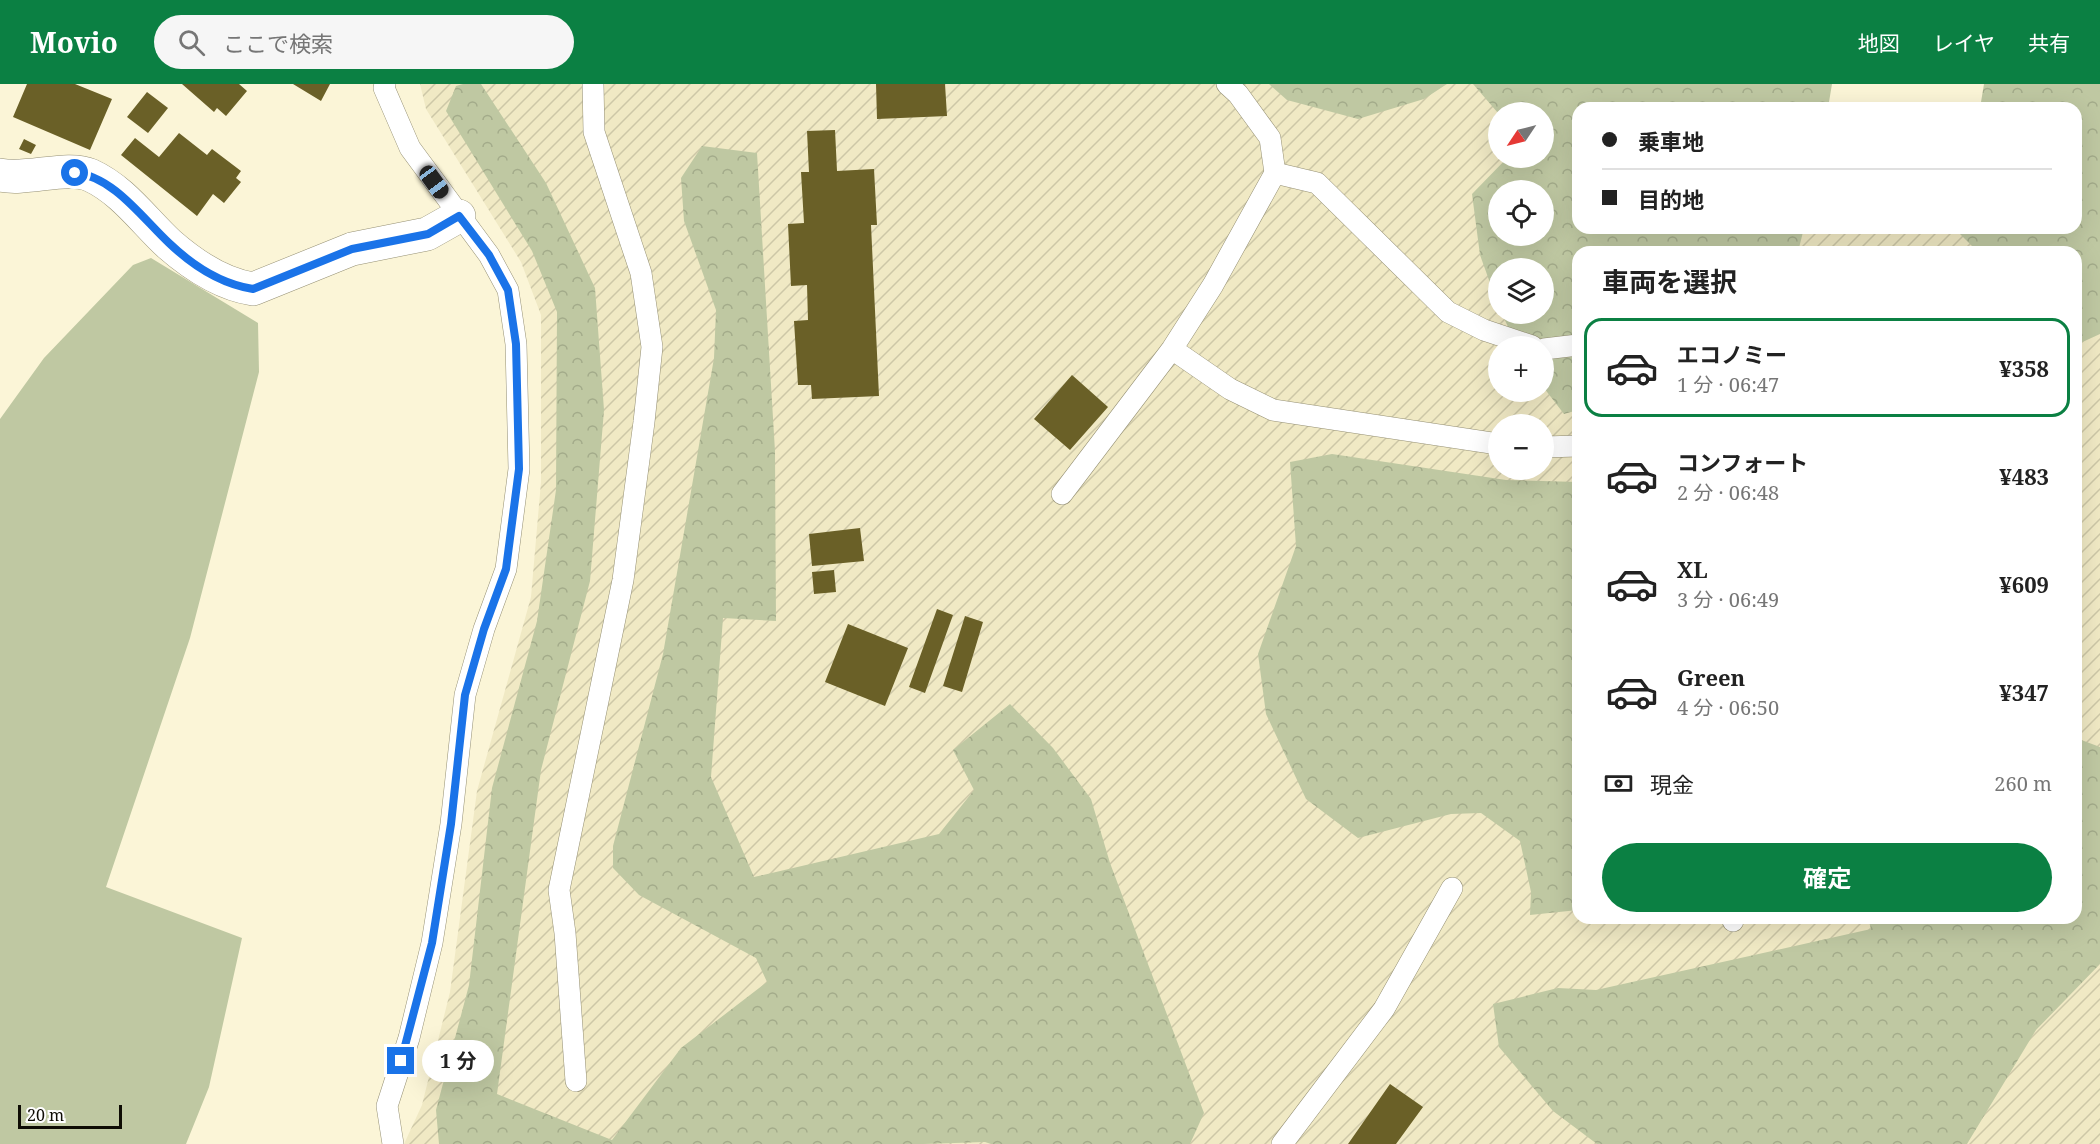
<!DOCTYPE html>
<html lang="ja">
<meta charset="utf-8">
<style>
:root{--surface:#fff;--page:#f6f6f6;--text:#222;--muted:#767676;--line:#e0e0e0;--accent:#0b8043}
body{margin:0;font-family:"Noto Serif","Noto Sans JP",serif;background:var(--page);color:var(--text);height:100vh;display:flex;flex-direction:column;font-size:22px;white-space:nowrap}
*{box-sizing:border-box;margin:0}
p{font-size:20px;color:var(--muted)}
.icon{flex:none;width:33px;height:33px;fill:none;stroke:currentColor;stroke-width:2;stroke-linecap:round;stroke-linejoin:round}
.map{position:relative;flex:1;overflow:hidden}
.drawer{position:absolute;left:1572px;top:162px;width:510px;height:678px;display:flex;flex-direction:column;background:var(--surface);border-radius:18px;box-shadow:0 6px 24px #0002}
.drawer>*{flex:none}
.banner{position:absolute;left:1572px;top:18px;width:510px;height:132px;border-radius:18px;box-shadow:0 6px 24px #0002;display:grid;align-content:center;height:132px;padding:0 30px;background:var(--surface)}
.needle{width:39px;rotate:235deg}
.tools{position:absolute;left:1488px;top:18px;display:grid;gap:12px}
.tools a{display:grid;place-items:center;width:66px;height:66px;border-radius:50%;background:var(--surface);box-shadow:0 6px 24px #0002;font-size:30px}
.scale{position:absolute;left:18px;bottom:15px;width:104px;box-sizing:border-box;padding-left:6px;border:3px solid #0e0c04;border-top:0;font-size:16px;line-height:21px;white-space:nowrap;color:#0e0c04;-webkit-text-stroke:4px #fff;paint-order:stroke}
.end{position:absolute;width:27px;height:27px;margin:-14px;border:8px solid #1a73e8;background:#fff;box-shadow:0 0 0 3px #fff}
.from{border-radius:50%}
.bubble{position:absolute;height:42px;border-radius:21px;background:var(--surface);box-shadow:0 6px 24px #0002;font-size:20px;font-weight:700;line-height:42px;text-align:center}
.car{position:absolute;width:18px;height:36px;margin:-18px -9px;border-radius:8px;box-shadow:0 0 4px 2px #0007;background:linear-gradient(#222 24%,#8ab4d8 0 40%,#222 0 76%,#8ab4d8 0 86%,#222 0)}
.banner b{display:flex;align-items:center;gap:21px;height:57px;font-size:22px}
.banner b+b{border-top:2px solid var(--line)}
.banner i{width:15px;height:15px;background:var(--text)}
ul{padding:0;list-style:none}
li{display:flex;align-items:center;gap:18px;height:99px;margin:0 12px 9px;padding:0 18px;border:3px solid transparent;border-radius:18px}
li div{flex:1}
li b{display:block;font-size:22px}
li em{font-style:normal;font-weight:700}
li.selected{border-color:var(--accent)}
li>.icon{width:54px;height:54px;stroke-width:1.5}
h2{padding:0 30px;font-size:27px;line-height:72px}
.pay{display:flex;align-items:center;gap:15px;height:66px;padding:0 30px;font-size:22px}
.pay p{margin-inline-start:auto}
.action{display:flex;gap:12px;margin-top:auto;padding:12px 30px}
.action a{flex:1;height:69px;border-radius:36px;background:var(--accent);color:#fff;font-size:24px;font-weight:700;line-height:69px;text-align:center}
header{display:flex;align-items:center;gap:36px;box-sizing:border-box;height:84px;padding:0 30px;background:var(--accent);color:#fff}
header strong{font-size:28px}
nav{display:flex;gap:33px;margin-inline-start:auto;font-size:21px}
.search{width:420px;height:54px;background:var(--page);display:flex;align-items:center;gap:15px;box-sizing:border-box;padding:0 21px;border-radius:33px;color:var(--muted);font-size:22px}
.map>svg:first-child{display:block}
</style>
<header>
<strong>Movio</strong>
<div class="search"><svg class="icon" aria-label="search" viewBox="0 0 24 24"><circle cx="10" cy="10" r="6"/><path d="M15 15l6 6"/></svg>ここで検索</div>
<nav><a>地図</a><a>レイヤ</a><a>共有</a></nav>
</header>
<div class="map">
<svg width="2100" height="1060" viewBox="0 0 2100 1060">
<defs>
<pattern id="industrial-furrows" width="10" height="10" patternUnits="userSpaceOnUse" patternTransform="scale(1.5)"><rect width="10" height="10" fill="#f0e9c4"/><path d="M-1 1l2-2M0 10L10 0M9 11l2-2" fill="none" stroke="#cdc7a7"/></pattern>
<pattern id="forest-crowns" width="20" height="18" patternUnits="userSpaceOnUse" patternTransform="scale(1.5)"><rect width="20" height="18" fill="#bfc8a2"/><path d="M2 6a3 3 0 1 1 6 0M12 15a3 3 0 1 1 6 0" fill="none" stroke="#a3ab8a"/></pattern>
</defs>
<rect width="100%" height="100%" fill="#fbf5d7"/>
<!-- industrial -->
<path fill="url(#industrial-furrows)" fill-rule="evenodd" d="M420 0H1498V74H1544L1578 144V834H2076V168H1674L1721 144H2076V24L2100 0V1060H404L422 1021 450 908 477 707 531 513 541 398V231L521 178 426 25ZM1498 106H1544V152H1498ZM1498 184H1544V230H1498ZM1498 262H1544V308H1498ZM1498 340H1544V386H1498Z"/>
<!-- grass -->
<path fill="#bfc8a2" d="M151 174 258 239 259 288 190 554 106 803 242 854 209 1003 186 1060H0V335L44 274 133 181Z"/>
<!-- forest -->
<path fill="url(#forest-crowns)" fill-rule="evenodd" d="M463 0H481L546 99 595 204 604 326 590 497 541 686 497 1010 612 1056 681 964 767 898 756 874 639 811 613 784V762L663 570 714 274 716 226 684 137 681 94 702 62 757 69 775 367 776 537 723 534 711 693 754 793 939 750 974 706 953 666 1010 620 1053 664 1091 715 1110 779 1204 1029 1190 1060H991L985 1058 924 1060H439L436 1026 469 901 492 704 537 537 556 406 557 228 532 167 446 27 456 2Z
M1269 0H1447L1424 15 1358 35 1287 16Z
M1473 0H1832L1828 24H1578V144H1804L1798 168H1578V326L1564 330 1544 304V262H1517L1502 230H1544V184H1498V221L1480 171 1472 110 1507 74H1544V28L1498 29ZM1498 106H1544V152H1498Z
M1984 0H2100V250L2076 261V168H1978L1958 148V144H2076V24H1980Z
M1332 370 1506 396 1578 398V826L1530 831 1531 808 1520 757 1481 729 1451 730 1358 754 1306 715 1266 630 1258 570 1296 462 1290 378Z
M2076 654 2100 663V880L2036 946 1967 1060H1597L1553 1027 1499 963 1493 920 1558 904 1596 906 1871 845 1868 834H2076Z"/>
<!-- building -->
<path fill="#6a6027" d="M27 0H75L112 15 90 66 13 33Z
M182 0H239L247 7 226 32 217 24 214 28Z
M293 0H330L321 17Z
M876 0H945L947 32 877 35Z
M147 8 168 24 148 49 127 33Z
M835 46 837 87 874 85 877 141H871L879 312 812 315 811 301H798L794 237 808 236 807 201 791 202 788 140 804 139 801 88H809L807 47Z
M179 49 207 71 212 65 241 87 236 94 241 98 224 119 213 110 197 132 121 71 135 54 159 73Z
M24 55 36 61 31 70 19 65Z
M1072 291 1108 323 1070 366 1034 335Z
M860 444 864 477 812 482 809 450Z
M834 486 836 508 814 510 812 488Z
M937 525 953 531 925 609 909 603Z
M965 532 983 538 962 608 943 602Z
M848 540 908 564 885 622 825 598Z
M1390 1000 1423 1023 1396 1060H1348Z"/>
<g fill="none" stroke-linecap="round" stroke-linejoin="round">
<defs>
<path id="lane" d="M385 0 384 4 410 64 489 171 508 206 516 260 519 385 506 485 484 545 465 611 451 740 432 859 409 954 387 1022 393 1060
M1275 89 1317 99 1448 228 1484 246 1532 262
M1172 265 1230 305 1273 326 1498 360
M1544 265 1578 261
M1544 363 1578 362
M1062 410 1172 265 1213 201 1275 89 1270 54 1238 10 1227 0
M1732 834 1733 837
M576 997 565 849 559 806 623 496 644 338 652 263 641 189 594 48 593 0
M1282 1060 1384 925 1452 804"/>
<path id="street" d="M0 91C27 97 67 81 90 91 123 106 144 137 169 160 193 181 221 200 253 205L352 165 427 150 459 132"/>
</defs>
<!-- lane casing -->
<use href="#lane" stroke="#959074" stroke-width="22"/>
<!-- street casing -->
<use href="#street" stroke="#959074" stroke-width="34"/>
<!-- lane -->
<use href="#lane" stroke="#fff" stroke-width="21"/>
<!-- street -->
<use href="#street" stroke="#fff" stroke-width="33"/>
</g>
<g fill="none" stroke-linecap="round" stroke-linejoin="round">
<!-- route -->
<path stroke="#1a73e8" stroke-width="8" d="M75 89C113 92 143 135 169 159 192 181 221 200 253 205L352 165 428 150 459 132 489 171 508 206 516 260 519 385 506 485 484 545 465 611 451 740 432 859 401 977"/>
</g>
</svg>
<div class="tools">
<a><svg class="needle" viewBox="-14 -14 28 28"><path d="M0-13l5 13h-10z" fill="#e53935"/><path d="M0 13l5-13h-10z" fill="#767676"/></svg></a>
<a><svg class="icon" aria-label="locate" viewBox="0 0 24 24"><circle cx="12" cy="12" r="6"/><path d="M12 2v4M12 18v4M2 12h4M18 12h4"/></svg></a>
<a><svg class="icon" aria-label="layers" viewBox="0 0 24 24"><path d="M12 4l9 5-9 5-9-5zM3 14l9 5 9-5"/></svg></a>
<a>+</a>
<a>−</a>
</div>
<div class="scale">20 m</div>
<i class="end from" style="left:75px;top:89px"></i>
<i class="end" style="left:401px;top:977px"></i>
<div class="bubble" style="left:422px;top:956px;width:72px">1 分</div>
<i class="car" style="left:434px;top:98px;rotate:144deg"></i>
<div class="banner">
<b><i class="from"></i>乗車地</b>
<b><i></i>目的地</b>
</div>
<section class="drawer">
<h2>車両を選択</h2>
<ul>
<li class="selected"><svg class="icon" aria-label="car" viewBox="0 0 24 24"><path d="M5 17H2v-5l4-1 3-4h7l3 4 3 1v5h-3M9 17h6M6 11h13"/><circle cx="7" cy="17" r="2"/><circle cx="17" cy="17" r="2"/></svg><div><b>エコノミー</b><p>1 分 · 06:47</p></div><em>¥358</em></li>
<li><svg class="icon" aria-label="car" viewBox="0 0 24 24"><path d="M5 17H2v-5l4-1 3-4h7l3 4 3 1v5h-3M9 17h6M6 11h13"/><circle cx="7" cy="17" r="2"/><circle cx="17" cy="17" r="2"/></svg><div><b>コンフォート</b><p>2 分 · 06:48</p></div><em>¥483</em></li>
<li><svg class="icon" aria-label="car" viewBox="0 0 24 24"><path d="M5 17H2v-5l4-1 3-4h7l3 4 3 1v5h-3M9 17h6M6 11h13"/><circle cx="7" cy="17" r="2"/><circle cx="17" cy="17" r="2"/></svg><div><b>XL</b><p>3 分 · 06:49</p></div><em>¥609</em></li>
<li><svg class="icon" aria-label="car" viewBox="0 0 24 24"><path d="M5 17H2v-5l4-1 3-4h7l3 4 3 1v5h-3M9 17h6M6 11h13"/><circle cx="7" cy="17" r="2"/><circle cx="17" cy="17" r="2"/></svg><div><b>Green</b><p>4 分 · 06:50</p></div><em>¥347</em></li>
</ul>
<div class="pay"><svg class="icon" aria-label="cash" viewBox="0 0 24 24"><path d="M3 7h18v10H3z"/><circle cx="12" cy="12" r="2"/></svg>現金<p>260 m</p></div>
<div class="action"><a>確定</a></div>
</section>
</div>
